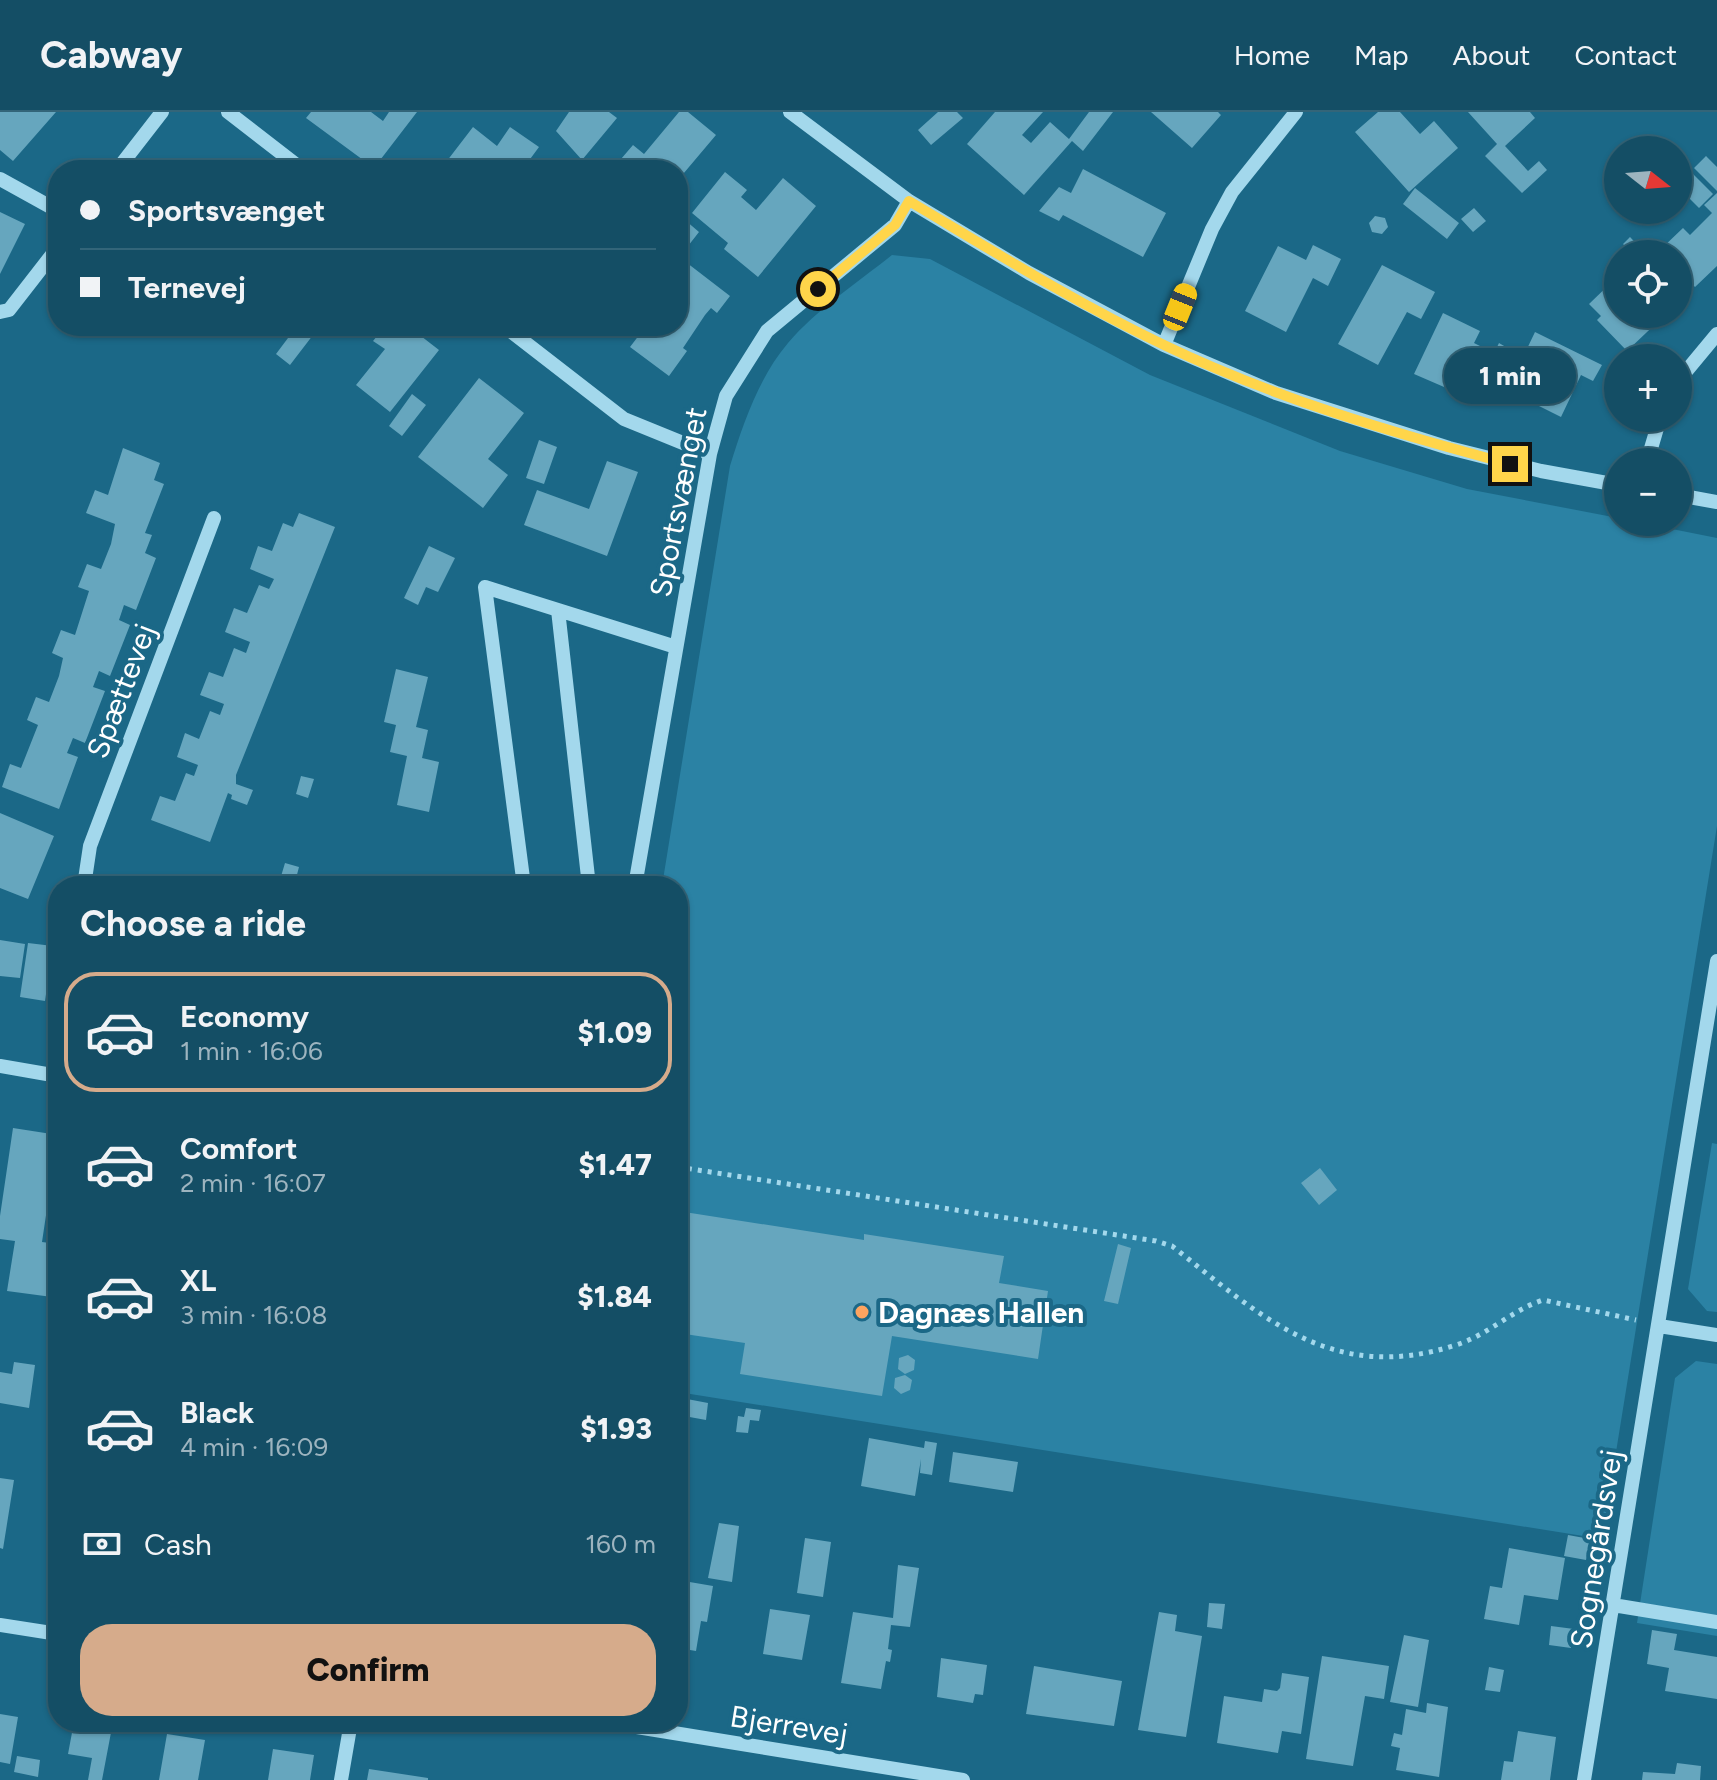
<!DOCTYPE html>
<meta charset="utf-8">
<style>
:root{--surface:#144e65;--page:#1d556b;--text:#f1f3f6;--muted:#9db4bf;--line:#336579;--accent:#d6ab8b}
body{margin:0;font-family:Figtree,sans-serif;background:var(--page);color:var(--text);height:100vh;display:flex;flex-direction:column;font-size:30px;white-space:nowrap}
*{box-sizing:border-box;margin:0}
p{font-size:26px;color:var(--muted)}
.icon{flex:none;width:44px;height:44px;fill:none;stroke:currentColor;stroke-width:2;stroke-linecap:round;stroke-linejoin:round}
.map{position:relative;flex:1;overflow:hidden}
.details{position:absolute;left:48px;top:764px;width:640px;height:856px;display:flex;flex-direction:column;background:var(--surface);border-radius:32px;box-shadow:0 2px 6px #0004,0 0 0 2px var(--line)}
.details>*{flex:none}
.guide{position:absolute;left:48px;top:48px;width:640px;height:176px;border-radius:32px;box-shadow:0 2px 6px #0004,0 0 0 2px var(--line);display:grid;align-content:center;height:176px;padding:0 32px;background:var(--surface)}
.needle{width:52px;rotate:107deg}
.tools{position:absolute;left:1604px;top:24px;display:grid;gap:16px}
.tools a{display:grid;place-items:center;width:88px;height:88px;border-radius:50%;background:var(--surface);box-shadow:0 2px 6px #0004,0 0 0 2px var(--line);font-size:40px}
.end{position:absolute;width:36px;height:36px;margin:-18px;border:10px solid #ffd54a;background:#111;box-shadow:0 0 0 4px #111}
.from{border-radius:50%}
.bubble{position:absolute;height:56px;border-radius:28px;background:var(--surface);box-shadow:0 2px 6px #0004,0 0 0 2px var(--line);font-size:26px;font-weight:800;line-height:56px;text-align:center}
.car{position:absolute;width:24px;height:48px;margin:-24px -12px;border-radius:10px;box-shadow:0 0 6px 2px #0007;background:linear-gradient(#f5c518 24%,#345 0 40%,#f5c518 0 76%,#345 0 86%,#f5c518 0)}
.guide b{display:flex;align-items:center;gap:28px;height:76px;font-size:30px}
.guide b+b{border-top:2px solid var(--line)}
.guide i{width:20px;height:20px;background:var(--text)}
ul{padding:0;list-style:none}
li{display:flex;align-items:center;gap:24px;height:120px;margin:0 16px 12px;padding:0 16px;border:4px solid transparent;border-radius:32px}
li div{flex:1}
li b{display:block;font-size:30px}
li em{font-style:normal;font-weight:800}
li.selected{border-color:var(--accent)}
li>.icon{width:72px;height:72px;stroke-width:1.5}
h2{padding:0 32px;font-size:36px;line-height:96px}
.pay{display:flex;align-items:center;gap:20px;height:88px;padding:0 32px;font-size:30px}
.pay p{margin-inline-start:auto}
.button{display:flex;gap:16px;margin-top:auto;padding:16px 32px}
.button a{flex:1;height:92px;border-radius:32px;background:var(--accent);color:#111;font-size:32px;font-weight:800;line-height:92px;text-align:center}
header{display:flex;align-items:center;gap:48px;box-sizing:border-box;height:112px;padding:0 40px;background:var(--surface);border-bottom:2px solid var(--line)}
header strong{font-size:38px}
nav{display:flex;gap:44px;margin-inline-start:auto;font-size:28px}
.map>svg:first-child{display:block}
</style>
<header>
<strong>Cabway</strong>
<nav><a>Home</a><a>Map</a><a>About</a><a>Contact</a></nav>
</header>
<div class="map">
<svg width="1717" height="1668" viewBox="0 0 1717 1668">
<rect width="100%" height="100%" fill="#1b6887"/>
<!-- green -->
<path fill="#2b82a4" d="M892 143 930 147 1150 263 1340 339 1467 377 1618 406V410H1637L1717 426V714L1602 1427 678 1280V774H662L730 354C743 312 759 265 788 231 817 197 857 171 892 143Z
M1712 1031 1717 1032V1200L1707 1199 1688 1177Z
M1696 1249 1717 1252V1524L1637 1511 1675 1266Z"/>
<!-- building -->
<path fill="#66a6be" d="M0 0H56L13 49 0 38Z
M311 0H371L383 9 389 0H417L374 56 306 6Z
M569 0H609L617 6 582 48 556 19Z
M679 0H688L716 23 678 68V58H625L621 47 633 33 644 42Z
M938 0H957L963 6 931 33 918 18Z
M995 0H1043L1022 23 1031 31 1050 10 1069 27 1089 0H1113L1083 39 1072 29 1024 83 967 32Z
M1151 0H1218L1221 3 1192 36Z
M1378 0H1400L1420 22 1434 9 1458 36 1409 80 1355 20Z
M1468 0H1530L1535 6 1505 34 1528 59 1539 49 1547 58 1522 81 1485 44 1497 32Z
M473 15 497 34 510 15 539 35 522 58H440Z
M1706 44 1717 55V79L1694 56Z
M1682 51 1713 82 1699 96 1678 75V55Z
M1083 57 1166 101 1143 145 1063 103 1059 109 1039 99 1059 75 1071 81Z
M725 60 747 78 741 85 756 98 783 66 816 94 758 165 724 137 728 131 692 101Z
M1415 76 1459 111 1447 127 1403 92Z
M1717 81V154L1695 175 1678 158V142H1666L1661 137 1683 116 1690 123 1712 101 1704 93Z
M1474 96 1486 109 1473 120 1461 107Z
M0 100 25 112 0 162Z
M678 102 699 120 681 143 678 140Z
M1375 104 1385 106 1388 115 1382 122 1372 120 1369 111Z
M1630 125 1646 142H1633L1623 132Z
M1313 133 1341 147 1328 174 1313 166 1286 220 1245 199 1278 134 1306 148Z
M678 144 730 184 717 201 711 196 705 203 683 236 687 239 669 264 630 235 646 214H678V182L685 177 678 171Z
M1382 153 1435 180 1421 207 1407 200 1378 253 1338 232Z
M1618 164V202H1666L1627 239 1597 208 1601 204 1589 192Z
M1443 201 1480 219 1474 231 1494 241 1499 231 1523 245 1535 220 1602 253 1593 269 1581 263 1561 305 1519 284 1526 270 1505 260 1488 294 1414 262Z
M297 214 313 223 290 253 276 242Z
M385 214H408L439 238 390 300 356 273 385 237 373 229Z
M479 266 524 301 488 347 508 363 483 396 418 345Z
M412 282 426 293 402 324 389 314Z
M539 328 557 335 544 372 526 366Z
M123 336 160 351 154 368 164 372 145 421 152 423 145 441 156 446 136 498 124 493 119 508 130 513 110 564 99 559 93 575 105 579 85 631 73 626 67 641 78 645 59 697 2 675 10 652 21 656 38 613 27 608 36 585 49 590 59 564 63 546 52 541 61 518 75 523 89 479 78 475 87 452 101 457 111 432 115 412 86 401 95 378 108 383Z
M607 349 638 360 607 444 524 413 537 378 589 397Z
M299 401 335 415 236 663V672L253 678 247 693 231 687 232 683 228 681 210 730 151 708 160 684 175 689 186 661 194 664 198 653 177 645 185 621 199 627 210 599 220 603 224 592 200 583 209 560 223 565 234 536 246 541 250 530 225 520 234 496 247 501 259 473 269 477 274 467 250 457 258 434 272 439 283 411 293 415Z
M429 434 455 446 438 480 426 475 418 493 404 486Z
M396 557 428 565 416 615 428 618 422 646 439 650 429 700 397 693 407 644 390 640 396 613 384 610Z
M301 664 314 667 308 686 296 682Z
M0 701 54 724 28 787 0 776Z
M285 751 299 755 294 774 279 771Z
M0 828 25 832 20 866 0 864Z
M28 831 53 834 45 889 20 885Z
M13 1016 58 1023 42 1130 58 1132 52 1185 7 1179 15 1129 0 1127V1104Z
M1320 1056 1337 1078 1319 1093 1301 1071Z
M678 1099 864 1128V1122L1004 1144 999 1171 1048 1179 1038 1247 892 1224 882 1284 740 1262 745 1231 678 1221Z
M1118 1132 1131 1136 1118 1192 1104 1189Z
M908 1243 915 1248 914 1258 905 1262 898 1257 899 1246Z
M14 1250 35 1253 29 1296 0 1291V1260L12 1262Z
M905 1263 912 1268 910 1278 901 1282 894 1276 895 1266Z
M687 1287 708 1291 706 1308 684 1304Z
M746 1296 761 1298 759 1309 750 1308 748 1321 736 1320 738 1304 744 1305Z
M869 1326 924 1336 925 1329 937 1331 932 1363 920 1361 921 1347 915 1384 861 1374Z
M953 1340 1018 1350 1013 1380 949 1370Z
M0 1366 14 1368 3 1437 0 1436Z
M56 1388H58V1423L50 1422Z
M719 1411 739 1414 732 1470 708 1466Z
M1568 1423 1590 1427 1586 1448 1564 1444Z
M805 1426 831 1430 823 1485 797 1481Z
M1509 1436 1565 1446 1558 1488 1524 1483 1519 1513 1484 1507 1490 1474 1502 1476Z
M898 1453 919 1456 910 1515 891 1513 888 1537 892 1538 890 1550 886 1549 881 1577 841 1571 853 1500 893 1506Z
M678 1468 713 1474 707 1510 701 1509 696 1539 678 1536Z
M1209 1491 1225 1492 1222 1517 1207 1515Z
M770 1497 810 1503 802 1548 763 1542Z
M1159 1500 1177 1503 1175 1519 1202 1524 1186 1625 1138 1618Z
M1551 1514 1574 1517 1571 1536 1549 1533Z
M1652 1518 1677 1522 1674 1538 1717 1545V1587L1665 1579 1669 1556 1647 1552Z
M1404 1523 1429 1528 1418 1595 1390 1590Z
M1322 1544 1389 1554 1384 1587 1365 1584 1353 1654 1306 1647Z
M941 1546 987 1553 983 1583 975 1582 973 1591 937 1585Z
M1034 1554 1122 1569 1114 1614 1026 1602Z
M1489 1555 1504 1558 1500 1580 1485 1578Z
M1282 1561 1309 1565 1301 1622 1282 1619 1278 1641 1217 1631 1224 1584 1262 1590 1264 1577 1277 1579 1280 1576Z
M1427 1591 1448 1595 1439 1665 1396 1658 1400 1636 1391 1634 1394 1621 1402 1623 1406 1597 1426 1601Z
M0 1602 18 1605 10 1652 0 1650Z
M74 1610H113L102 1668H88L92 1646 68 1642Z
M1518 1619 1556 1625 1550 1668H1501L1504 1649 1513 1650Z
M167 1622 205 1628 198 1668H159Z
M273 1637 314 1643 310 1668H268Z
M17 1644 40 1648 38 1665 14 1660Z
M1677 1651 1701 1654 1700 1668H1642L1643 1660 1675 1662Z
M369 1657 428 1666V1668H367Z"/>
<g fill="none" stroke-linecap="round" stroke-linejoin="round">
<!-- path -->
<path stroke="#a3d8ec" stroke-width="5" stroke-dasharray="4 6" stroke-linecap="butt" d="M678 1055 1156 1129 1172 1134C1262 1205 1332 1273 1456 1233 1488 1223 1512 1198 1543 1188L1636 1208"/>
<!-- minor -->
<path stroke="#a3d8ec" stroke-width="14" d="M228 0 303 58
M790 0 909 89 1029 161 1164 233 1276 281 1449 336 1541 359 1618 373
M117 58 162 0
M0 67 58 99
M0 200 9 198 58 135
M504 214 624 307 710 342
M1164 233 1212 117 1232 80 1296 0
M1678 269 1717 222
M1647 350 1660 306
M1678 383 1717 390
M558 498 589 774
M84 774 90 734 214 406
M524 774 485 475 676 535
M635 774 710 342 726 284 767 219 895 113 909 89
M0 954 58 964
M54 964 58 941
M1659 1214 1717 1223
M1613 1493 1717 1510
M0 1513 58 1522
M606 1610 963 1668
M341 1668 351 1610
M1584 1668 1717 849"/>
</g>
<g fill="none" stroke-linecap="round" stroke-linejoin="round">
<!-- route -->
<path stroke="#ffd54a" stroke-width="10" d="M818 177 895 113 909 89C993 139 1076 191 1164 233 1274 286 1393 321 1510 352"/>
</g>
<!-- markers -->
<circle fill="#fda460" stroke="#1b6887" stroke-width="3" cx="862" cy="1200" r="8"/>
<g text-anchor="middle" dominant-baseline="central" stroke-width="8" stroke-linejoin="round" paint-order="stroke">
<!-- street labels -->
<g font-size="30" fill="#fff" stroke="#1b6887">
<text transform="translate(678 390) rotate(-79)">Sportsvænget</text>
<text transform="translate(121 579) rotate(-69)">Spættevej</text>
<text transform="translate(1596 1437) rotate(-81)">Sognegårdsvej</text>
<text transform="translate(789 1613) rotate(9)">Bjerrevej</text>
</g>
<!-- poi labels -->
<g font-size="30" font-weight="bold" fill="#fff" stroke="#1b6887" text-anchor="start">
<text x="878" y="1200">Dagnæs Hallen</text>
</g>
</g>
</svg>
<div class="tools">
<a><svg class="needle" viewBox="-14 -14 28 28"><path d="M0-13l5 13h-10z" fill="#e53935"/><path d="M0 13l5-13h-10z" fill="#9db4bf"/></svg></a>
<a><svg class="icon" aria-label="locate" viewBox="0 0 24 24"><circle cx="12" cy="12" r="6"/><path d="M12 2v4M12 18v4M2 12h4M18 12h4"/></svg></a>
<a>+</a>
<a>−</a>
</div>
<i class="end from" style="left:818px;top:177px"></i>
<i class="end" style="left:1510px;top:352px"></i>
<div class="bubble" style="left:1444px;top:236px;width:132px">1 min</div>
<i class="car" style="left:1180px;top:195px;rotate:22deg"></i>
<div class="guide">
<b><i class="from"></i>Sportsvænget</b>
<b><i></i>Ternevej</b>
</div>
<section class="details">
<h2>Choose a ride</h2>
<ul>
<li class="selected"><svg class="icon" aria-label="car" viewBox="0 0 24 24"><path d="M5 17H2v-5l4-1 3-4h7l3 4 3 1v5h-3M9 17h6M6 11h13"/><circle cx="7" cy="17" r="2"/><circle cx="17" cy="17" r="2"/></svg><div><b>Economy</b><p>1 min · 16:06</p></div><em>$1.09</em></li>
<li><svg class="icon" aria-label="car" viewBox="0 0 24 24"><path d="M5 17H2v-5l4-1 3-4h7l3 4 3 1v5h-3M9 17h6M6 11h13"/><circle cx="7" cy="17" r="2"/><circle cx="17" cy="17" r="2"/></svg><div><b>Comfort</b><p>2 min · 16:07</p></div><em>$1.47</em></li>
<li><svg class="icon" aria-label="car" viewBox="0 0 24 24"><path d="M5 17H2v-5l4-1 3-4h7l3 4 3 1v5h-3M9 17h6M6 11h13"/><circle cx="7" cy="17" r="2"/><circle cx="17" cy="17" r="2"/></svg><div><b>XL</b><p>3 min · 16:08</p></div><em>$1.84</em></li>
<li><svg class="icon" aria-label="car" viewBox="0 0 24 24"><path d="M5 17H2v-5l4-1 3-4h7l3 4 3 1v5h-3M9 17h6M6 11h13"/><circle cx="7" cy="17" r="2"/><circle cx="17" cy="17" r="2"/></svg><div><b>Black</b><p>4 min · 16:09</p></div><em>$1.93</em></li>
</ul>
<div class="pay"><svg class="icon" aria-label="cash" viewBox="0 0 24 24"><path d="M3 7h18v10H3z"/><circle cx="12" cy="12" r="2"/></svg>Cash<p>160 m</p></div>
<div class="button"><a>Confirm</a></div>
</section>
</div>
